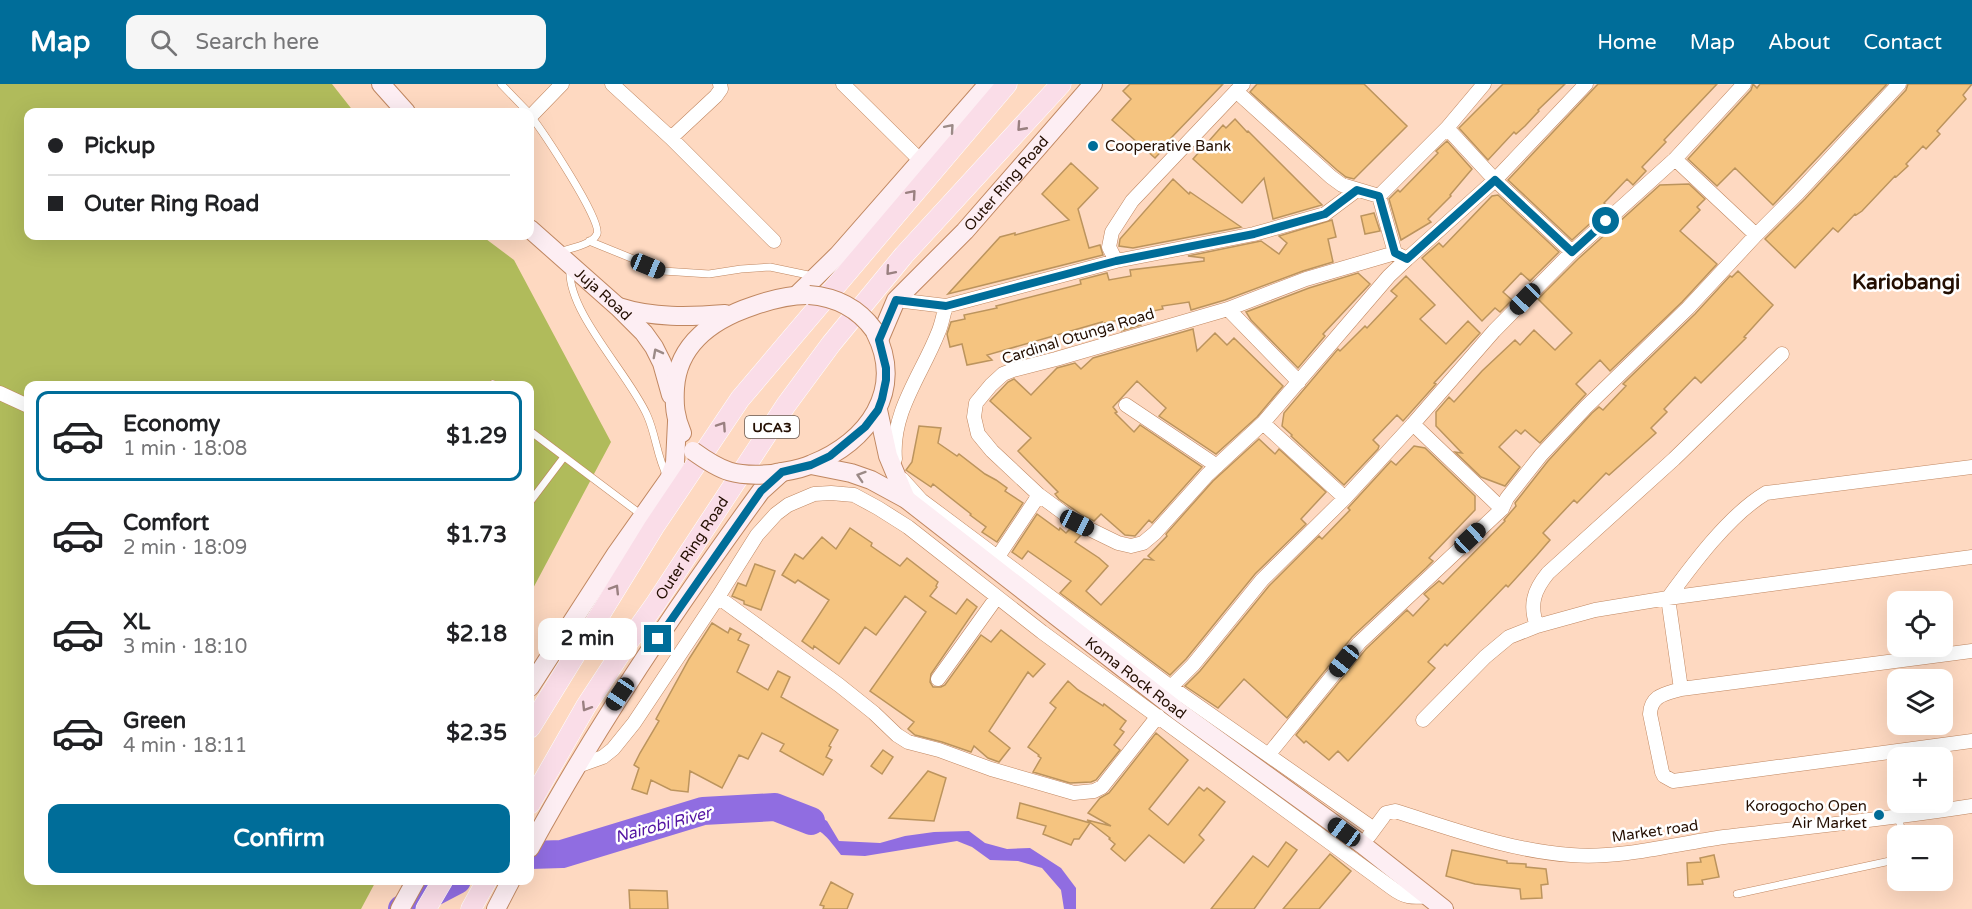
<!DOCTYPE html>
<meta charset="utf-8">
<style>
:root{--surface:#fff;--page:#f6f6f6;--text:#202124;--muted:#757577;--line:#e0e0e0;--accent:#006d99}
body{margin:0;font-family:"Varela Round",sans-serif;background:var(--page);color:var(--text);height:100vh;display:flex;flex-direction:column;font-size:22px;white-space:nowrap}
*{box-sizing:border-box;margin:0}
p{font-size:20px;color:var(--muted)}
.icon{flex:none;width:33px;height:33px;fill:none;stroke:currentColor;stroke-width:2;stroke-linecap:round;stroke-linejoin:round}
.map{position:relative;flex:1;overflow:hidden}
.drawer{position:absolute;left:24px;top:297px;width:510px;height:504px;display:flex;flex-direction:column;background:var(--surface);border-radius:12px;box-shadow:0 6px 24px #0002}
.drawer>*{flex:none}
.hud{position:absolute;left:24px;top:24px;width:510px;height:132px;border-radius:12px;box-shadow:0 6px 24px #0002;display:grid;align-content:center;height:132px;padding:0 24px;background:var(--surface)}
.buttons{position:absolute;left:1887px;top:507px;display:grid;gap:12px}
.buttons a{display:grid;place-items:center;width:66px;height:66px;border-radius:12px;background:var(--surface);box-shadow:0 6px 24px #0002;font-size:30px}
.end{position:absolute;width:27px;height:27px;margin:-14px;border:8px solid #006d99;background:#fff;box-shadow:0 0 0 3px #fff}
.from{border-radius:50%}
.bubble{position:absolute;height:42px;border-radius:12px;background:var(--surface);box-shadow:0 6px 24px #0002;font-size:20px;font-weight:800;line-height:42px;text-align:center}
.car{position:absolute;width:18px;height:36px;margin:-18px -9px;border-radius:8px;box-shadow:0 0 4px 2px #0007;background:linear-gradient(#222 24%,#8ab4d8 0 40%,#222 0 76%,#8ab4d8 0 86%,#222 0)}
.hud b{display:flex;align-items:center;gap:21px;height:57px;font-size:22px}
.hud b+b{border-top:2px solid var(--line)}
.hud i{width:15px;height:15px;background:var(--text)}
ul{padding:10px 0 0;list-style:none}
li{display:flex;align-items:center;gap:18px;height:90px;margin:0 12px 9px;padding:0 12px;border:3px solid transparent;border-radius:12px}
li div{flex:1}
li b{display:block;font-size:22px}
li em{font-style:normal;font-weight:800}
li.active{border-color:var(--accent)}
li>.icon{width:54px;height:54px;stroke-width:1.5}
.button{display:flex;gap:12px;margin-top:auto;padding:12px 24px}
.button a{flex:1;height:69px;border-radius:12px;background:var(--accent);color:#fff;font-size:24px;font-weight:800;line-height:69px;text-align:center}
header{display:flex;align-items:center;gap:36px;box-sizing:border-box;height:84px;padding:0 30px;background:var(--accent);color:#fff}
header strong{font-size:28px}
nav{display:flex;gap:33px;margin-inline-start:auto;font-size:21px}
.search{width:420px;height:54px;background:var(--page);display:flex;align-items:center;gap:15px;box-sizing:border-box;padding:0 21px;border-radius:12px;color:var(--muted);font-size:22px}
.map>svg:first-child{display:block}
</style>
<header>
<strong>Map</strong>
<div class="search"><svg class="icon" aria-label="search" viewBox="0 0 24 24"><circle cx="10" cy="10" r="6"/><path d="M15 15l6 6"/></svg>Search here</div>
<nav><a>Home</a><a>Map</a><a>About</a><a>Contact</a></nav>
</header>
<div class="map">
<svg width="1972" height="825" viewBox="0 0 1972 825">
<rect width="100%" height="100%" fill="#fed9c1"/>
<!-- green -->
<path fill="#b0bb5b" d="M0 0H332L354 28H28V152H482L514 176 611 358 530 510V302H28V796L376 797 361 825H0Z"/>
<!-- water -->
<path fill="#906de1" d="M775 723H803L827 737 839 757 880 759 905 752 934 748 969 747 985 759 1007 765 1030 764 1061 784 1076 804V825H1064L1061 806 1042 784 1018 777 990 776 972 763 957 757 865 772 841 771C823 748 820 741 789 741Z"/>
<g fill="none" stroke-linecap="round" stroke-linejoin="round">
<!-- river -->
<path stroke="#906de1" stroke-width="28" d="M530 771 562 770 703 727 775 723 811 737
M402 825 457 796"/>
</g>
<!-- building -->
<path fill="#f5c480" stroke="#bc945d" stroke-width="1.5" d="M1130 0H1223L1171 54 1173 55 1155 74 1112 36 1131 15 1123 7Z
M1257 0H1364L1407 42 1354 95 1346 93 1337 86 1250 8Z
M1503 0H1565L1538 26 1539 27 1525 42 1516 50 1514 48 1488 76 1459 44Z
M1598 0H1717L1664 56 1666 58 1642 83 1646 87 1633 101 1627 95 1604 119 1608 123 1572 156 1508 96Z
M1753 0 1757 4 1760 0H1887L1773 121 1735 84 1717 102 1688 75 1751 6Z
M1908 0H1972L1963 11 1966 15 1937 47 1940 50 1926 65 1923 62 1906 80 1908 82 1896 93 1895 92 1862 127 1856 131 1855 130 1838 148 1833 144 1795 184 1765 155 1805 115 1906 6Z
M1235 35 1247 48 1248 47 1322 121 1273 135 1264 94 1242 119 1193 75 1223 41 1226 44Z
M1447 57 1472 85 1450 111 1451 112 1428 135 1431 138 1401 156 1389 115 1398 106 1400 108 1438 69 1436 67Z
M1071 79 1098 104 1078 125 1089 164 1100 161 1103 171 948 210 1000 153 1015 149V151L1069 136 1042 110Z
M1173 95 1189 110 1190 108 1241 143 1133 164 1119 162 1120 155Z
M1689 100 1705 115 1697 123 1700 126 1680 147 1717 180 1682 218 1610 287 1600 276 1576 300 1586 310 1540 359 1525 346 1521 350 1516 346 1499 363 1520 383 1505 402 1481 393 1455 368 1462 369 1436 342V328L1449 313 1454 318 1482 287 1515 256 1520 261 1534 246 1555 266 1572 249 1538 215 1578 175 1660 101Z
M1498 111 1559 168 1530 197 1521 189 1503 208 1512 216 1500 228 1495 224 1482 237 1422 174 1439 159 1443 163 1492 112Z
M1374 129 1380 147 1365 150 1361 132Z
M1332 136 1336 153 1328 155 1333 178 1303 187 1225 216 1191 226 1189 218 1162 222 1163 225 1138 230 1141 241 1121 247 1136 232 1101 240 1102 238 987 271 992 276 967 281 962 260 950 263 947 250 951 238 965 235 964 231 997 224 996 222 1081 200 1080 196 1107 189 1109 196 1131 192 1130 186 1204 177V174L1188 172 1261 157 1279 170 1287 159 1279 152Z
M1738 187 1773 221 1744 253 1746 254 1701 299 1695 293 1664 325 1667 328 1651 344 1656 349 1609 391 1606 389 1577 419 1574 416 1543 449 1550 456 1537 471 1508 503 1506 501 1447 562 1445 560 1428 578 1435 584 1348 677 1338 667 1329 676 1306 657 1304 659 1296 651 1366 565 1407 526 1413 532 1429 515 1424 510 1439 497 1443 500 1505 437 1504 436 1516 422 1515 419 1548 377 1592 329 1599 323 1603 326 1626 302 1623 300 1695 230 1730 192 1732 193Z
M1358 189 1370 200 1323 250 1325 252 1298 284 1251 236 1246 228 1309 204Z
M1406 192 1435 221 1420 235 1446 260 1468 237 1480 249 1434 299 1436 300 1403 337 1397 331 1373 356 1379 362 1378 365 1344 401 1291 352 1292 351 1282 342 1284 329 1338 265 1340 267 1365 242 1367 244 1397 212 1391 207Z
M1193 245 1197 267 1215 249 1227 261 1234 254 1283 302 1257 333 1216 370 1159 332 1166 324 1137 297 1113 323 1117 328 1115 329 1134 348 1140 341 1202 383 1152 439 1149 436 1135 452 1125 451 1101 430 1094 437 1082 431 1059 415 1055 410 1058 408 1018 367 1031 354 990 317 1008 298 1014 295 1031 311 1057 284 1075 279 1081 285 1093 274Z
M919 342 941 344 938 359 957 372 959 370 985 390 996 396 1007 404 1005 407 1023 419 997 458 982 448 986 443 970 431 971 430 933 400 931 403 906 386 912 378Z
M1259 355 1275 370 1279 365 1326 408 1301 435 1306 440 1255 490 1186 575 1170 591 1060 509 1071 497 1028 467 1022 475 1012 468 1037 430 1059 446 1060 444 1066 449 1070 445 1081 451 1075 458 1099 474 1108 482 1086 507 1101 521 1144 475 1153 476 1148 472 1167 452 1166 450 1213 397Z
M1414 362 1425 364 1475 412V426L1429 474 1433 477 1426 484 1352 553 1287 634 1244 595 1218 624 1185 602 1200 587 1269 502 1319 452 1322 455 1350 426 1348 424 1391 377 1396 381Z
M850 444 872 459 871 462 900 482 907 474 938 498 936 502 937 503 930 512 956 530 967 515 977 523 931 590 930 598 933 603H941L945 601 981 551 991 558 1001 546 1045 580 1033 593 1028 588 989 647 1010 664 999 678 988 674 974 662 971 668 942 658 915 651 908 645 914 638 870 607 926 528 905 512 876 551 865 543 839 580 814 562 813 565 802 557 829 516 798 496 795 499 782 491 795 470 803 475 822 453 836 465Z
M755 480 775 487 761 526 744 520V517L732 512 738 499 746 502Z
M712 539 728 549 730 544 741 550 738 556 749 561 737 588 768 606 778 587 790 593 781 613 838 646 829 662 831 663 826 673 832 676 823 691 780 667 784 660 762 649 748 675 739 671 722 704 690 687 688 708 671 706 651 696 647 710 632 705 639 684 634 681 640 669 659 637 656 635 689 575Z
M1068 597 1078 606 1103 622 1104 620 1126 637 1120 645 1124 648 1114 661 1120 666 1096 696 1091 698 1070 699 1033 688 1041 674 1038 672 1039 671 1028 663 1056 624 1050 619Z
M1156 649 1188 676 1149 725 1168 741 1199 703 1204 707 1207 704 1225 718 1199 751 1204 756 1184 779 1149 751 1125 777 1111 765 1115 760 1109 755 1110 754 1087 736 1111 742 1088 729 1100 714 1109 709Z
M883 666 893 673 882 690 871 682Z
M928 687 946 694 934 737 889 734Z
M1020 719 1045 726 1090 739 1079 755H1074L1071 761 1043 750 1046 742 1017 734Z
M1286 758 1297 766 1254 825H1211L1253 772 1268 783Z
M1452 766 1507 777V779L1526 780V783L1546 785 1548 800 1541 801 1542 814 1521 815 1520 805 1475 800 1446 792Z
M1330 770 1351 787 1319 825H1283Z
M1714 771 1719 793 1702 796 1703 800 1688 801 1687 779 1701 778 1700 774Z
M831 798 853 810 847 825H823L824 822 820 821Z
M629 806 667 807 668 825H630Z"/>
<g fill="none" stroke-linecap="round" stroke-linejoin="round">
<defs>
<path id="lane" d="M501 0 528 28
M530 31C541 45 603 137 597 150 592 161 570 164 560 168
M589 157 663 187 709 190 741 185 770 183 813 192
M570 185C567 228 629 290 647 331 656 351 657 373 667 392
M492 302 493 300
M530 347 643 432
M530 418 564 373
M1898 732 1903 752
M1737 810 1890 777 1898 773"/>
<path id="street" d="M612 0 671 54 774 157
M843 0 921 77
M1586 0 1495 96 1572 168 1675 75 1744 0
M1236 7 1331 93 1342 101 1379 112
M530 33 562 0
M671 54 716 12 721 5 720 0
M1675 75 1756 151
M1395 169 1306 195 1228 225 1056 275 1013 286 1003 290 991 301 976 319 974 333 978 350 992 367 1039 411 1077 439 1118 459 1131 462 1143 459 1155 449 1207 391 1263 339 1389 192 1407 175 1395 169 1379 112 1447 44 1484 0
M1407 175 1495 96 1447 44
M1116 177 1254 150 1325 130 1357 106
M896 216 946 222 1116 177 1109 163 1112 148 1132 117 1243 0
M1228 225 1299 298
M0 309 28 322
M1126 321 1217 382
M1263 339 1345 414
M1413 340 1502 425
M895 375C891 328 922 290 938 249 942 240 943 231 946 222
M1972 383 1766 409C1729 431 1693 480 1668 514L1681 605 1972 567
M902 395 921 416 1171 603 1374 745
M997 474 1039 411
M718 513 839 601 874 629 897 651 908 658 939 666 991 685 1074 709 1094 707 1102 703 1158 632
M1537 542C1529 521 1534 506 1548 489L1674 375 1782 270
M938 595 997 513
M1171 603 1193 581 1262 496 1345 414 1413 340 1494 247 1572 168
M1681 605C1665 610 1651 611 1650 630L1662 688 1664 692 1673 697 1972 657
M1423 636 1485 573 1509 553 1537 542 1595 526 1668 514 1972 473
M1269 670 1359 559 1502 425 1507 414 1541 371 1586 323 1688 224 1756 151 1798 109 1899 0
M575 683 603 673 613 665 634 639 718 513 757 451 776 430 788 421 814 410 831 409 854 411 878 424 908 443 1042 548 1392 804C1404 813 1412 814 1427 812
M1369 752 1386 729 1395 727C1453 745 1511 767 1571 771 1622 775 1674 760 1724 753 1807 743 1890 735 1972 722"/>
<g id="secondary">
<path d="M381 0 406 28"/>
<path id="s1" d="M530 145 618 223 644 249 654 263 662 279 671 311"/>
<path d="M797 211 838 171 988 0"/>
<path d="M619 223C653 234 689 233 725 230"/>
<path id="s2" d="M879 256 896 216 965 147 1093 0"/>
<path d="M878 326 888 372 906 415"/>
<path d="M682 349C675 333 674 321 675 304 678 259 714 235 753 222 770 216 789 211 807 211"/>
<path id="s3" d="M811 381 851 389 871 396 906 415 1178 627 1363 761 1444 825"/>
<path d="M772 390C785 387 800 386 812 380 868 358 905 306 875 248"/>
<path d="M530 603 616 470 669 395 675 379 677 338"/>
<path d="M530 764C598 639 677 522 761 407L782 388"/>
<path d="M400 825 416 796"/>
<path d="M496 825 511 796"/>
</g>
<g id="primary">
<path d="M530 644 654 443 740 315 1007 0"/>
<path id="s4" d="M530 720 586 622 624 564 656 519 786 321 831 260 904 171 1061 0"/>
<path d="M426 825 443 796"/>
<path d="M471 825 487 796"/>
</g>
</defs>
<!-- lane casing -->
<use href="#lane" stroke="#c08761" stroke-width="8"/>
<!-- street casing -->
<use href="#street" stroke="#c08761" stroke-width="15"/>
<!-- secondary casing -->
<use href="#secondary" stroke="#c08761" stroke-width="20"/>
<!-- primary casing -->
<use href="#primary" stroke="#fff" stroke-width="21"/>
<!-- lane -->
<use href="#lane" stroke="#fff" stroke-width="7"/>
<!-- street -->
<use href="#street" stroke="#fff" stroke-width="14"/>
<!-- secondary -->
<use href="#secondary" stroke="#fdeef3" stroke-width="18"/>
<!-- primary -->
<use href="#primary" stroke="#fadde8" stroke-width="20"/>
<defs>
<path id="secondary-bridge" d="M809 211C836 213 858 224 874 246
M693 367C722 388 735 393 772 390"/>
</defs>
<!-- secondary-bridge casing -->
<use href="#secondary-bridge" stroke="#c08761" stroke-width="20" stroke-linecap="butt"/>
<!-- secondary-bridge -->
<use href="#secondary-bridge" stroke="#fdeef3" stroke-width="18"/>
</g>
<!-- one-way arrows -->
<defs><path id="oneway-chevron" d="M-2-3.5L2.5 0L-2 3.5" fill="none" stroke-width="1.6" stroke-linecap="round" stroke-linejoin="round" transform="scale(1.5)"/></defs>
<g stroke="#9a8080">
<use href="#oneway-chevron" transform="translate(1021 43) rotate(132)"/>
<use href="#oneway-chevron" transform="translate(912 110) rotate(-49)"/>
<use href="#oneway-chevron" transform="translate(890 187) rotate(131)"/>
<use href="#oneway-chevron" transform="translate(722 342) rotate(-56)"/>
<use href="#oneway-chevron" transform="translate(615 505) rotate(-58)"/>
<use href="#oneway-chevron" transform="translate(586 623) rotate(122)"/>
</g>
<g stroke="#9b8a87">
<use href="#oneway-chevron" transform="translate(950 44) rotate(-49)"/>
<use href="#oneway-chevron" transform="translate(657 269) rotate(-118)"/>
<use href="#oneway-chevron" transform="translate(861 392) rotate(-162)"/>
</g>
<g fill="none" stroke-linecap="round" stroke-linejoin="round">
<!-- route -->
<path stroke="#006d99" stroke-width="8" d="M658 555 761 407 782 388 811 381 830 372 865 343 878 326 882 315 886 296V284L879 256 896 216 946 222 1116 177 1254 150 1325 130 1357 106 1379 112 1395 169 1407 175 1495 96 1572 168 1606 137"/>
</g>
<!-- markers -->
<g fill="#006d99" stroke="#fff" stroke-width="2">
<circle cx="1093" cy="62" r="6"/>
<circle cx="1879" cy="731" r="6"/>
</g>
<g text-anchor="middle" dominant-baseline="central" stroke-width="5" stroke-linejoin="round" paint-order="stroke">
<!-- shield labels -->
<rect fill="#fff" stroke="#66574e" stroke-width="1.5" x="745" y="332" width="54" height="22" rx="4.5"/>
<g font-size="14" font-weight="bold" fill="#240f02">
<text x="772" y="343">UCA3</text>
</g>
<!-- poi labels -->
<g font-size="15" fill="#240f02" stroke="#fff" text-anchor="start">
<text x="1105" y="62">Cooperative Bank</text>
<text x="1867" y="722" text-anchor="end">Korogocho Open<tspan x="1867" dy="17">Air Market</tspan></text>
</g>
<!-- street labels -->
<g font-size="15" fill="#240f02" stroke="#fff">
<text stroke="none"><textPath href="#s2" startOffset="204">Outer Ring Road</textPath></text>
<text stroke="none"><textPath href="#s1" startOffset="98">Juja Road</textPath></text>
<text transform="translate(1078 252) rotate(-17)">Cardinal Otunga Road</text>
<text stroke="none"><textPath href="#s4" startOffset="303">Outer Ring Road</textPath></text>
<text stroke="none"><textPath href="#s3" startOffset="393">Koma Rock Road</textPath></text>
<text transform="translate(1655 747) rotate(-8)">Market road</text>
</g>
<!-- water labels -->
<g font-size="16" font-style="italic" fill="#5314a2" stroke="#fff">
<text transform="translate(663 741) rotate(-15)">Nairobi River</text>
</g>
<!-- district labels -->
<g font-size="21" font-weight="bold" fill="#240f02" stroke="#fff">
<text x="1906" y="198">Kariobangi</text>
</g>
</g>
</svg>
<div class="buttons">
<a><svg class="icon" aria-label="locate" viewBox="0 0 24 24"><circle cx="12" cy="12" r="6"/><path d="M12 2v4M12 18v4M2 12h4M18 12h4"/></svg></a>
<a><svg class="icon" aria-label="layers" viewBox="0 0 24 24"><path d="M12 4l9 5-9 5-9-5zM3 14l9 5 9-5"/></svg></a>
<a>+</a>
<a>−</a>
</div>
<i class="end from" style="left:1606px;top:137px"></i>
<i class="end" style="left:658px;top:555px"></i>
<div class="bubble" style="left:538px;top:534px;width:99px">2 min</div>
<i class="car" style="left:648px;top:182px;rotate:112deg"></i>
<i class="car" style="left:1525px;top:215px;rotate:224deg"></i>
<i class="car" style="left:1077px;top:439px;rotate:117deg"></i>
<i class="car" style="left:1470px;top:454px;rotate:47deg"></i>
<i class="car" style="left:1344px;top:577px;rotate:219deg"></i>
<i class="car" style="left:620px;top:610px;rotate:214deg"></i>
<i class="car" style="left:1344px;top:748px;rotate:306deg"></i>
<div class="hud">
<b><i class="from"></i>Pickup</b>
<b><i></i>Outer Ring Road</b>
</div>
<section class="drawer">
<ul>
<li class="active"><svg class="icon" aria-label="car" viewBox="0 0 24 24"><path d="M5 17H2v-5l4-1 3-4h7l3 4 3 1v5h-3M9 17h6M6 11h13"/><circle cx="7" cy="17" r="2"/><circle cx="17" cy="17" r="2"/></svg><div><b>Economy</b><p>1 min · 18:08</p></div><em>$1.29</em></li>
<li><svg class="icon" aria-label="car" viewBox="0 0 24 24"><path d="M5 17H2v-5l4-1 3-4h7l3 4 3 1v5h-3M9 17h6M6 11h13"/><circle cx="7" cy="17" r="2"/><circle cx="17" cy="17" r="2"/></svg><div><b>Comfort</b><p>2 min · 18:09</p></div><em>$1.73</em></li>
<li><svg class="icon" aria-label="car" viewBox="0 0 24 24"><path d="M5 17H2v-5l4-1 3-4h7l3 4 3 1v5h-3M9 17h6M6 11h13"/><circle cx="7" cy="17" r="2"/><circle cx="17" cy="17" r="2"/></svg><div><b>XL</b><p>3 min · 18:10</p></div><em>$2.18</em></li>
<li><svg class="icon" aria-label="car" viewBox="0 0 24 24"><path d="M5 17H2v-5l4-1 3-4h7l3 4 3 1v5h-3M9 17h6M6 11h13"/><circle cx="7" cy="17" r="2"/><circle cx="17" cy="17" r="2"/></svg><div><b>Green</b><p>4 min · 18:11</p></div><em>$2.35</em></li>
</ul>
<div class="button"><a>Confirm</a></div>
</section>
</div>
